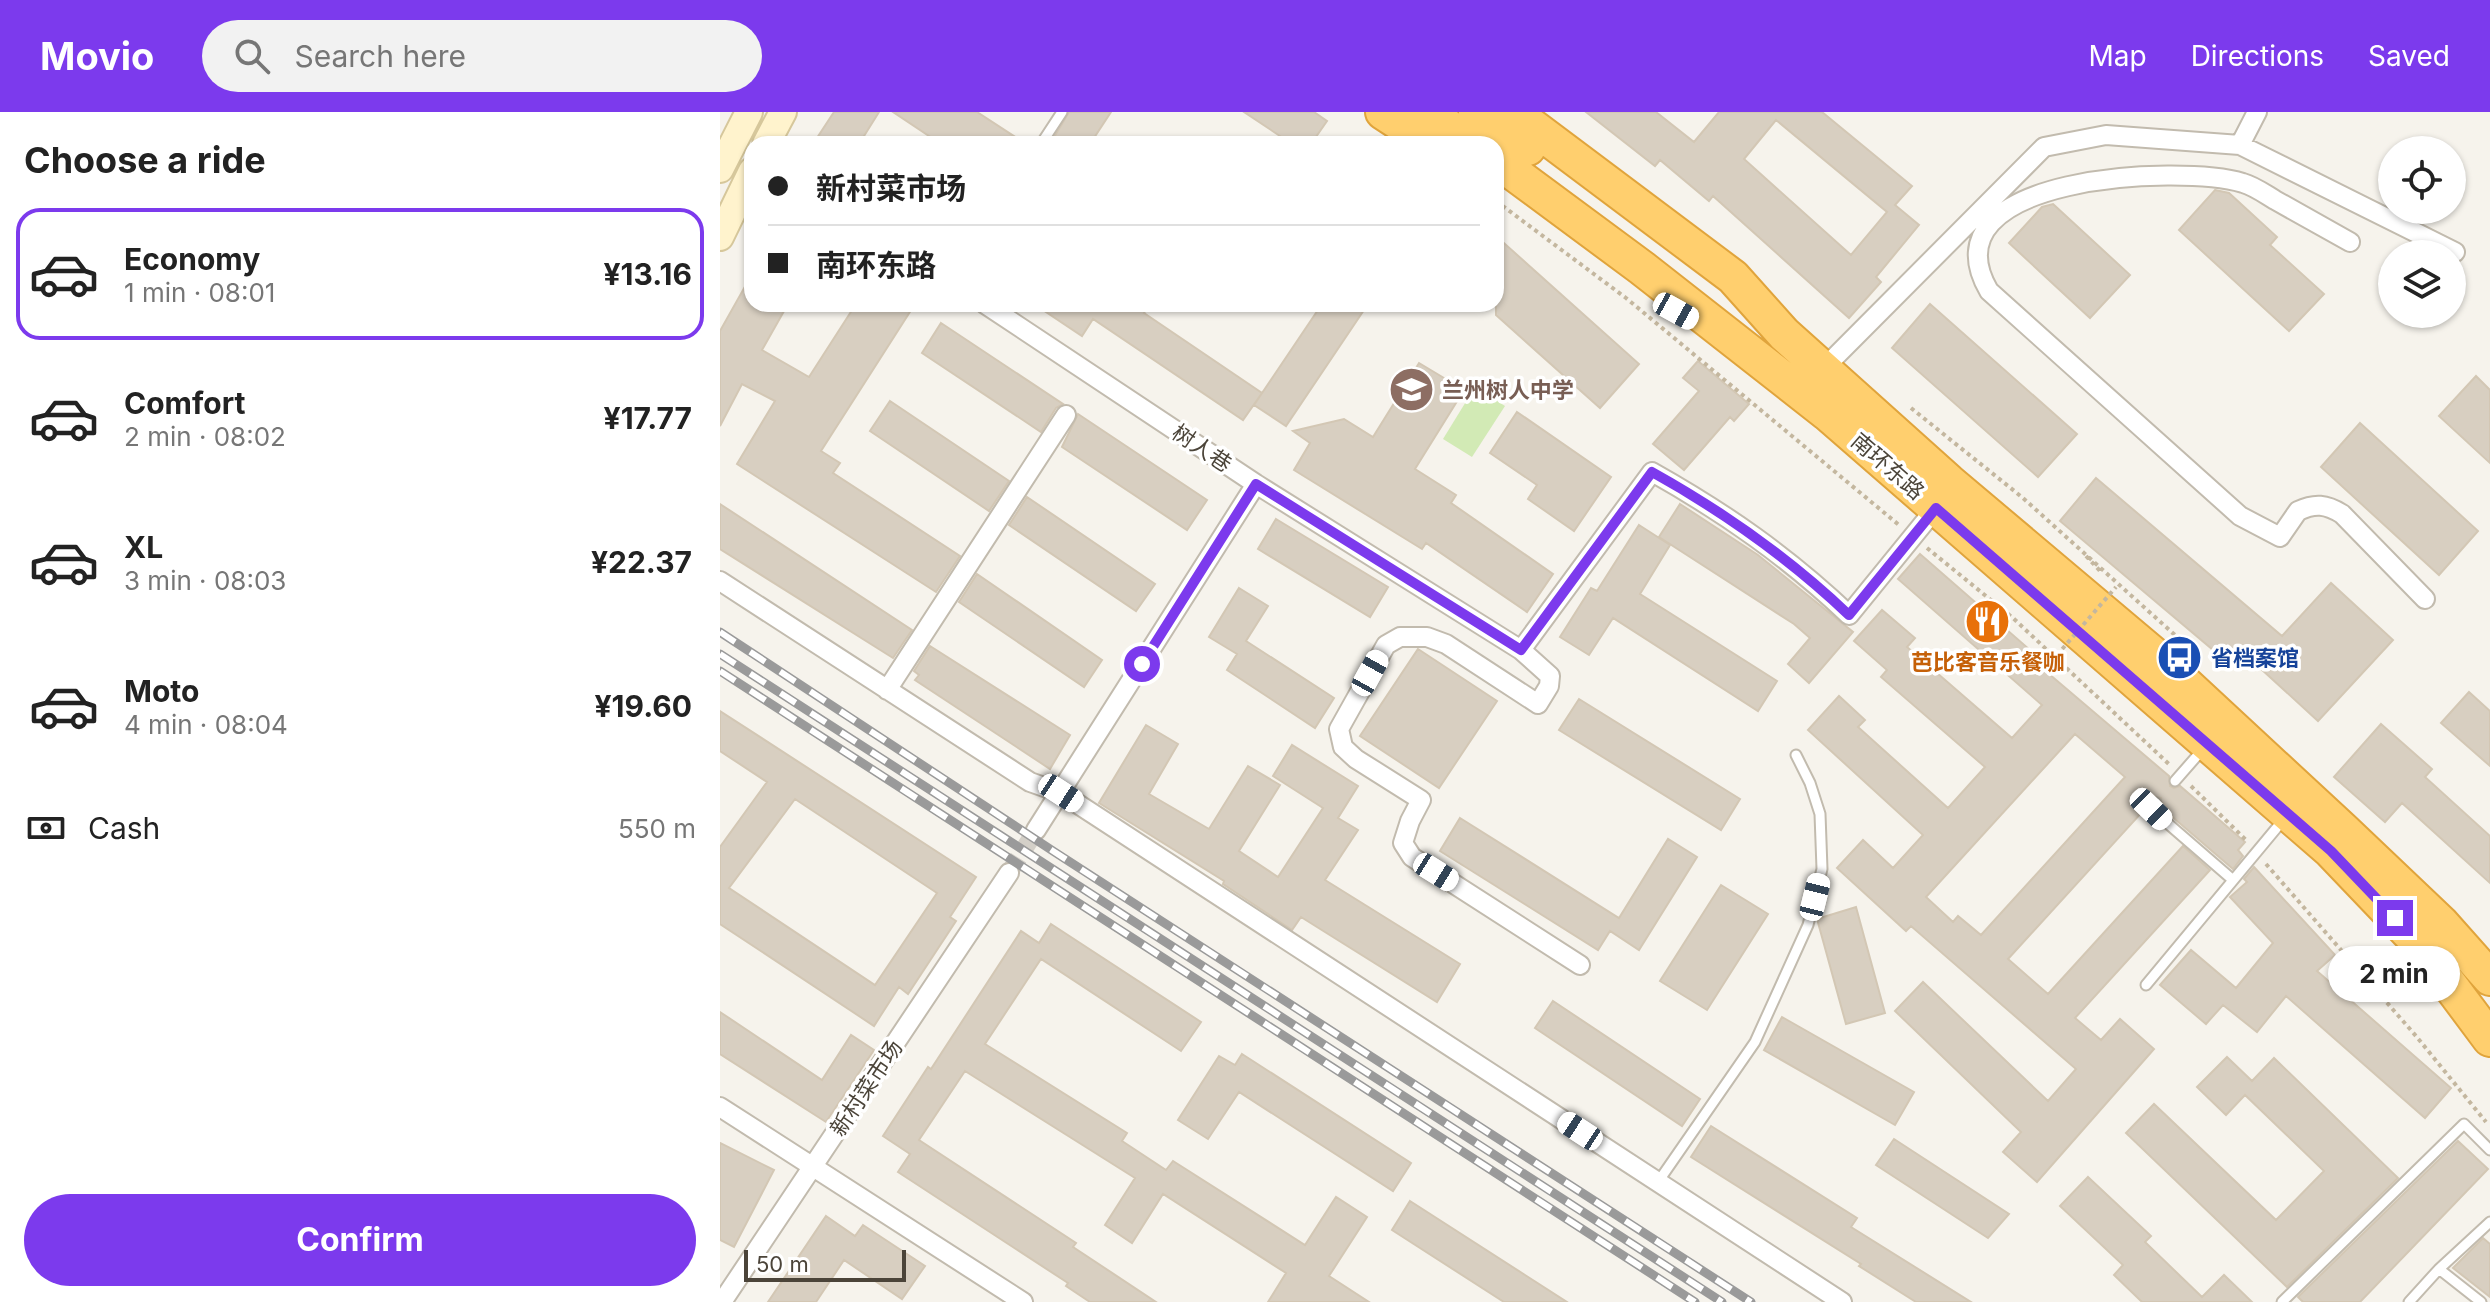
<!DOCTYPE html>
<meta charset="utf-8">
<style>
:root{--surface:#fff;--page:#f2f2f2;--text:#222;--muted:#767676;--line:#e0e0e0;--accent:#7c3aed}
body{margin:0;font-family:Inter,"Noto Sans SC",sans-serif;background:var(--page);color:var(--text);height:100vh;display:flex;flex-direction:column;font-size:30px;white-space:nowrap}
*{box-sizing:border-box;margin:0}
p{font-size:26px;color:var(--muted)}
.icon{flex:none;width:44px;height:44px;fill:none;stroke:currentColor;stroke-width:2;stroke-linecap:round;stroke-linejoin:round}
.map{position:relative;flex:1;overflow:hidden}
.sheet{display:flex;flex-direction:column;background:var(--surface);width:720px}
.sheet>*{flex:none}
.guide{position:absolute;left:24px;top:24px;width:760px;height:176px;border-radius:24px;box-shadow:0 2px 6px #0004;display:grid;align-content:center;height:176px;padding:0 24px;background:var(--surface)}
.tools{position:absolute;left:1658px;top:24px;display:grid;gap:16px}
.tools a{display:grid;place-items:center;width:88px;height:88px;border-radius:50%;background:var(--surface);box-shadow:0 2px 6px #0004;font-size:40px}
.scale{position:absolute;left:24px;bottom:20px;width:162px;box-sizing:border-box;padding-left:8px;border:4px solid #4b4439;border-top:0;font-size:22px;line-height:28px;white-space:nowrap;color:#4b4439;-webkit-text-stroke:6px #fff;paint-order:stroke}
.end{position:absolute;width:36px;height:36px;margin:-18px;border:10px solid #7c3aed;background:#fff;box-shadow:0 0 0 4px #fff}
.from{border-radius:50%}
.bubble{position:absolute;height:56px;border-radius:28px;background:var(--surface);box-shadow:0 2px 6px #0004;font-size:26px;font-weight:700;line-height:56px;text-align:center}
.car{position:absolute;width:24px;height:48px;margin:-24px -12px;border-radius:10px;box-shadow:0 0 6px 2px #0007;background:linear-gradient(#fff 24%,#345 0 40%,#fff 0 76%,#345 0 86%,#fff 0)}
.guide b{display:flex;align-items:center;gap:28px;height:76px;font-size:30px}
.guide b+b{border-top:2px solid var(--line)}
.guide i{width:20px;height:20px;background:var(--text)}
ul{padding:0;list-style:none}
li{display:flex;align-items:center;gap:24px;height:132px;margin:0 16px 12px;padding:0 8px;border:4px solid transparent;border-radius:24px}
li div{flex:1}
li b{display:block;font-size:30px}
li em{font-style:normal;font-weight:700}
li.on{border-color:var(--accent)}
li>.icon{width:72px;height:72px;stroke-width:1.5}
h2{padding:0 24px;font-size:36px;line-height:96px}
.pay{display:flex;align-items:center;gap:20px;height:88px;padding:0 24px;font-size:30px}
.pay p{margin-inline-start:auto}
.action{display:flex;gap:16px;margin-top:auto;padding:16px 24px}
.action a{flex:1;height:92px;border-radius:48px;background:var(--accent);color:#fff;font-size:32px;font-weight:700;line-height:92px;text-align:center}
header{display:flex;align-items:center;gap:48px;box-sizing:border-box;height:112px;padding:0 40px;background:var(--accent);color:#fff}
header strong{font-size:38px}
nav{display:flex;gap:44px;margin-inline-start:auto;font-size:28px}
.search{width:560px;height:72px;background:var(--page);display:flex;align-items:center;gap:20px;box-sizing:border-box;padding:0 28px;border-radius:44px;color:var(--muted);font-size:30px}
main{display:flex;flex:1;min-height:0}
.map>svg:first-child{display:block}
</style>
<header>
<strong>Movio</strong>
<div class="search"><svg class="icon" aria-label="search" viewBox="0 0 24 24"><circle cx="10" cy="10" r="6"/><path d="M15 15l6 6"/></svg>Search here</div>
<nav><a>Map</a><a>Directions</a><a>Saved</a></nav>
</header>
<main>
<section class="sheet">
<h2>Choose a ride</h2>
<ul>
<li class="on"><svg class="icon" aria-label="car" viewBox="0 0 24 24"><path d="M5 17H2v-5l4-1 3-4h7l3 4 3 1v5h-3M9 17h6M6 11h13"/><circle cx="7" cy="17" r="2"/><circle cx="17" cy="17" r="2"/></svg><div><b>Economy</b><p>1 min · 08:01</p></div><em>¥13.16</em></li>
<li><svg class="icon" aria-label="car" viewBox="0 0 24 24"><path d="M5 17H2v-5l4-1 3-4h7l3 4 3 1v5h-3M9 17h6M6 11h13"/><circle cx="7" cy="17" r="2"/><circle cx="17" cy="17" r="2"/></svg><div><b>Comfort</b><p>2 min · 08:02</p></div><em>¥17.77</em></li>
<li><svg class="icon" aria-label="car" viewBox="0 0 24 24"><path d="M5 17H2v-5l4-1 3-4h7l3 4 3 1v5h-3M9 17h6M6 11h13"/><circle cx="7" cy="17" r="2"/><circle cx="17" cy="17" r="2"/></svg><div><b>XL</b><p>3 min · 08:03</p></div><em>¥22.37</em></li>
<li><svg class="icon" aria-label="car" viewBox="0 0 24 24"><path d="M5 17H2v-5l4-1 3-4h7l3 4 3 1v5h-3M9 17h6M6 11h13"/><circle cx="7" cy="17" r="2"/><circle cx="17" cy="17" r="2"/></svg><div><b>Moto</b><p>4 min · 08:04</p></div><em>¥19.60</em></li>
</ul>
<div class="pay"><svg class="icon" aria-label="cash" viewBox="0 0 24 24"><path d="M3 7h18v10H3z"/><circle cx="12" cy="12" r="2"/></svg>Cash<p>550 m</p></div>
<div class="action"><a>Confirm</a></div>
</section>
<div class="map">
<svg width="1770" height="1190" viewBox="0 0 1770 1190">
<rect width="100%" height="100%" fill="#f6f3ec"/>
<!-- green -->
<path fill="#d2eab5" d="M755 275 785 294 752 345 723 327Z"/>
<!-- building -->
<path fill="#d8cfc1" stroke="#d3c7b4" stroke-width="2" fill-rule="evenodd" d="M114 0H159L139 32H93Z
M173 0H257L306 32H221Z
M349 0H391L370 32H330Z
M524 0H594L607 9 591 32H572Z
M866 0H936L974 30 999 0H1102L1192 74 1175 93 1199 113 1156 165 1161 170 1129 206 993 84 989 89 940 48 935 54ZM1056 8 1167 100 1131 143 1024 47Z
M1495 78 1509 81 1557 125 1550 133 1604 182 1569 219 1459 118Z
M1333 92 1410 163 1370 206 1289 131 1322 95Z
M776 124 919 252 880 296 776 203Z
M32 162V192H68L42 238 89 265 136 192H195L101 339 120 351 113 361 240 444 216 480 17 352 55 289 22 272 0 314V219Z
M314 192H430L424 201 542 281 523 308 373 207 362 224Z
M602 192H648L566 314 534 293Z
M1210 192 1357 322 1318 365 1172 236Z
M221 211 343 292 336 296 321 320 202 241Z
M978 249 1029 292 1014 309 1010 305 964 358 933 332 979 279 963 266Z
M699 251 744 278 695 357 736 383 731 391 833 462 807 500 706 431 702 437 574 358 590 331 573 319 624 307 653 325Z
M1756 264 1770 278V351L1719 304Z
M170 289 289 369 269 399 150 319Z
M797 300 891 365 854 419 808 387 817 373 770 341Z
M358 302 487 388 467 418 342 335Z
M1640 311 1758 419 1719 463 1601 355Z
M1376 366 1562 524 1611 471 1673 528 1598 609 1517 535 1505 548 1340 409Z
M307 385 435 472 416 499 289 413Z
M0 392 192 518 173 546 0 437Z
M960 392 1038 443 1133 520 1089 571 1068 552 1090 526 1074 512 939 425Z
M556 407 668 475 650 505 538 437Z
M919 413 950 433 920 482 1057 569 1038 599 893 506 869 543 840 525 871 476 877 479Z
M1200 442 1326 552 1322 556 1449 664 1450 674 1454 676 1460 674 1525 730 1518 738 1523 744 1513 757 1442 696 1441 686 1433 684 1424 698 1288 847 1328 882 1463 734 1490 758 1355 906 1381 928 1400 907 1434 937 1317 1070 1283 1040 1301 1020 1175 899 1203 870 1328 989 1356 957 1191 814 1186 819 1117 756 1143 728 1173 756 1203 723 1088 618 1119 584 1145 608 1138 615 1228 696 1265 655 1161 565 1167 558 1134 529 1162 498 1195 526 1187 535 1292 626 1322 593 1178 467ZM1355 622 1405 665 1261 823 1238 804 1233 810 1206 785Z
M257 462 382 548 364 575 239 490Z
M519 476 548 494 526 529 614 586 595 616 507 558 517 542 489 525Z
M210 534 350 623 330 657 195 568 199 563 194 559Z
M698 537 777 589 719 676 640 624Z
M1749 580 1770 599V654L1721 611Z
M859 587 1020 687 1001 718 839 618Z
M0 599 256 765 230 805 236 809 188 882 179 875 154 914 0 812V735L47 670 0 639ZM75 687 217 781 155 873 9 776Z
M1661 612 1712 657 1705 665 1770 724V771L1682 691 1665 710 1614 665Z
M426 613 458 632 429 682 489 717 528 654 560 673 519 739 558 765 603 696 553 664 572 633 638 674 618 706 638 718 605 768 740 852 717 890 581 805 572 818 503 772 504 769 379 691Z
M740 706 899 806 948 727 977 745 919 838 890 819 878 838 720 739Z
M1534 755 1615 843 1597 859 1731 976 1705 1006 1566 884 1537 920 1503 893 1486 912 1440 873 1471 838 1516 876 1553 831 1510 785 1527 770 1524 767Z
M1001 773 1048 802 987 898 940 869Z
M1136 795 1165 901 1126 912 1097 807Z
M331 812 481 910 461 939 321 847 265 932 407 1021 402 1029 446 1058 453 1049 585 1133 616 1085 647 1105 609 1164 649 1190H548L566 1161 443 1082 412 1131 385 1113 415 1066 245 959 199 1028 356 1131 353 1135 436 1190H370L346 1174 348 1171 178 1060 190 1042 163 1024 208 955 211 957 301 819 319 831Z
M833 889 980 987 962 1014 815 916Z
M0 900 102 968 131 923 154 938 106 1010 0 942Z
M1062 905 1194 980 1175 1013 1044 938Z
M522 942 691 1051 673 1079 519 980 488 1027 458 1008 499 944 515 953Z
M1507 945 1532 969 1554 946 1678 1066 1567 1175 1406 1021 1434 992 1556 1108 1604 1059 1525 983 1506 1003 1477 975Z
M991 1014 1137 1106 1131 1115 1251 1190H1196L1139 1154 1141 1152 971 1045Z
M1174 1027 1289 1102 1268 1126 1156 1053Z
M1738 1029 1768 1057 1640 1190H1583L1578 1185Z
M0 1031 54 1058 14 1135 0 1128Z
M1368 1065 1431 1124 1425 1130 1482 1185 1504 1163 1532 1190H1422L1394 1163 1403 1153 1340 1094Z
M690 1089 847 1190H784L672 1118Z
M106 1104 135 1124 143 1113 205 1154 182 1187 124 1148 96 1190H48Z
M1763 1126 1770 1132V1185L1733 1156Z"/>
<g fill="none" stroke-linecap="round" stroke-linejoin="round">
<!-- street-tunnel -->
<path stroke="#d4d0c8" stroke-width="18" stroke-dasharray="18 9" stroke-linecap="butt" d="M289 761 316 718"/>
<defs>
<path id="lane" d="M321 32 342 0
M1455 669 1483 637
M1436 691 1431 697 1513 768
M1426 873 1564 707
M938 1070 1035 930 1088 813 1102 757 1100 702 1090 671 1076 643
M1719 1157 1761 1190
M1562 1190 1744 1012 1770 1038
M1689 1190 1719 1157 1770 1110"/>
<path id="street" d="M1520 33 1537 0
M1630 130C1605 116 1580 102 1555 88 1545 82 1534 74 1523 71 1461 52 1201 63 1269 179L1520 404 1560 425 1578 399C1595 391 1606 392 1622 402L1705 487
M265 192 536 372 801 538 932 360C1005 401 1068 445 1129 503L1216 396
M1103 257 1324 35 1386 23 1520 33 1735 140
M0 469 310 670 341 681 1122 1190
M801 538 830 564 829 574 818 592 726 532 707 525H680L666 533 619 617 623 635 636 647 701 688 690 709 683 731 692 745 860 853
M167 578 346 303
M316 718 536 372
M0 995 303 1190
M2 1190 289 761"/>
<path id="secondary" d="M46 32 63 0
M0 57 29 0
M0 125 32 59"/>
<path id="highway" d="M663 0 712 32
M707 0 753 32
M756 0 808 36
M793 0 1013 165 1064 222 1229 370 1433 542 1623 718 1721 811 1770 866
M776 48 922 156 1107 301 1611 739 1697 829 1770 927"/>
</defs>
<!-- lane casing -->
<use href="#lane" stroke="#c2bbae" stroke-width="13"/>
<!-- street casing -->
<use href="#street" stroke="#c2bbae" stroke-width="22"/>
<!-- secondary casing -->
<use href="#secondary" stroke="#d6c79b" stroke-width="30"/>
<!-- highway casing -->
<use href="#highway" stroke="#e0a43c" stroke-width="38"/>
<!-- path -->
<path stroke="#c4b79f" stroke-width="4" stroke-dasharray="4 4" stroke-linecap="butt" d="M776 89 906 186 1179 413
M1191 296 1303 386 1466 533
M1207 436 1293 506 1451 654
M1366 444 1382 461
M1471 674 1528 730
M1546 752 1696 924 1766 1010"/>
<!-- lane -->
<use href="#lane" stroke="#fff" stroke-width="9"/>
<!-- street -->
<use href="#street" stroke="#fff" stroke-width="18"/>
<!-- secondary -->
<use href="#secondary" stroke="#fff3cd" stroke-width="26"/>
<!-- highway -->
<use href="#highway" stroke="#ffcf6e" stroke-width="34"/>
<defs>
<path id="rail" d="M0 520 333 739 1031 1190
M0 542 1002 1190
M0 559 975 1190"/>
</defs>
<!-- rail casing -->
<use href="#rail" stroke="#9a9a9a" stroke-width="9"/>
<!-- rail -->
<use href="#rail" stroke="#fff" stroke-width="6" stroke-dasharray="18" stroke-linecap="butt"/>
<!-- path-bridge -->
<path stroke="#c4b79f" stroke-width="4" stroke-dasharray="4 4" stroke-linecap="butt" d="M1337 543 1396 475"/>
</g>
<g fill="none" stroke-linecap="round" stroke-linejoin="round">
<!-- route -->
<path stroke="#7c3aed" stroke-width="10" d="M422 552 536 372 801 538 932 360C1004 400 1069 446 1129 503L1216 396 1611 739 1675 806"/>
</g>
<!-- icons -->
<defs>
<symbol id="school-disc" viewBox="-11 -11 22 22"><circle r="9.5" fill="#8d6e63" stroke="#fff"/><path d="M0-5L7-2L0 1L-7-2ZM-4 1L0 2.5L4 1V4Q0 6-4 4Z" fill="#fff"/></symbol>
<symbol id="restaurant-disc" viewBox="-11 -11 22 22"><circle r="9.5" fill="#e8710a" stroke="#fff"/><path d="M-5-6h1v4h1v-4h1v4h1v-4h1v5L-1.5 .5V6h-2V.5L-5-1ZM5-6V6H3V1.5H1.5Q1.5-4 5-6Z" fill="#fff"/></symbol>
<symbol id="bus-disc" viewBox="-11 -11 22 22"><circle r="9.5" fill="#1a4fb4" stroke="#fff"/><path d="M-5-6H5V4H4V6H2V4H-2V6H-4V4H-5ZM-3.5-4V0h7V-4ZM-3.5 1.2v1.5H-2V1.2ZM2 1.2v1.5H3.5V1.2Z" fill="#fff"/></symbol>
</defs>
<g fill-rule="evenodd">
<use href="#school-disc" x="666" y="252" width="51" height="51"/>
<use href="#restaurant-disc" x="1242" y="484" width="51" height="51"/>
<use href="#bus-disc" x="1434" y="520" width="51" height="51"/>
</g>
<g text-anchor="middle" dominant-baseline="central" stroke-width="7" stroke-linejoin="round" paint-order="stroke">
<!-- education labels -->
<g font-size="22" font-weight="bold" fill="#785e54" stroke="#fff" text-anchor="start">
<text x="722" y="278">兰州树人中学</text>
</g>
<!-- street labels -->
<g font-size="22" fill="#4b4439" stroke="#fff">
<text transform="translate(482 336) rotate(34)">树人巷</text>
<text transform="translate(1168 354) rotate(41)">南环东路</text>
<text transform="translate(146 976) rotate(-56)">新村菜市场</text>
</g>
<!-- transit labels -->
<g font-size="22" font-weight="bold" fill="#164399" stroke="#fff" text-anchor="start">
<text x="1491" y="546">省档案馆</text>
</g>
<!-- food labels -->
<g font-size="22" font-weight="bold" fill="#c56008" stroke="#fff">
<text x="1268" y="550">芭比客音乐餐咖</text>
</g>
</g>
</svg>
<div class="tools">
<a><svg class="icon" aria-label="locate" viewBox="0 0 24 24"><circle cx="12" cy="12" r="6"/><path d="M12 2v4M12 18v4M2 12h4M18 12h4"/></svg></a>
<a><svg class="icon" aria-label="layers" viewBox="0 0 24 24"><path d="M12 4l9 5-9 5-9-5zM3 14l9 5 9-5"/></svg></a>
</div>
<div class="scale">50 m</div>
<i class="end from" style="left:422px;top:552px"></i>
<i class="end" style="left:1675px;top:806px"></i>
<div class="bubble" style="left:1608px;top:834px;width:132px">2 min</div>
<i class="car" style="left:956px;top:199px;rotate:119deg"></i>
<i class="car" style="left:650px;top:561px;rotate:29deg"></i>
<i class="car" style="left:341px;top:681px;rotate:123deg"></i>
<i class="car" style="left:1431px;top:697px;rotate:134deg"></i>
<i class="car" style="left:716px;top:760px;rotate:122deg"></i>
<i class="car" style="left:1095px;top:785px;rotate:14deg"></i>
<i class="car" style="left:860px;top:1019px;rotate:303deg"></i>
<div class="guide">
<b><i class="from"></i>新村菜市场</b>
<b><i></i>南环东路</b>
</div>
</div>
</main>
